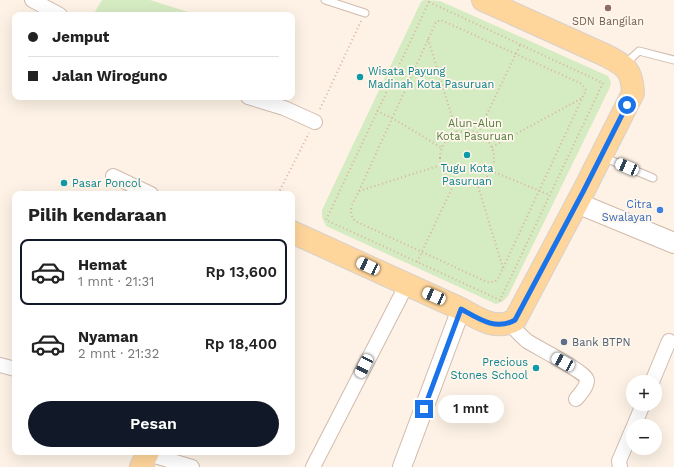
<!DOCTYPE html>
<html lang="id">
<meta charset="utf-8">
<style>
:root{--surface:#fff;--page:#f2f2f2;--text:#222;--muted:#767676;--line:#e0e0e0;--accent:#111827}
body{margin:0;font-family:"Work Sans",sans-serif;background:var(--page);color:var(--text);height:100vh;display:flex;flex-direction:column;font-size:15px;white-space:nowrap}
*{box-sizing:border-box;margin:0}
p{font-size:13px;color:var(--muted)}
.icon{flex:none;width:22px;height:22px;fill:none;stroke:currentColor;stroke-width:2;stroke-linecap:round;stroke-linejoin:round}
.map{position:relative;flex:1;overflow:hidden}
.side{position:absolute;left:12px;top:191px;width:283px;height:264px;display:flex;flex-direction:column;background:var(--surface);border-radius:8px;box-shadow:0 4px 16px #0002}
.side>*{flex:none}
.hud{position:absolute;left:12px;top:12px;width:283px;height:88px;border-radius:8px;box-shadow:0 4px 16px #0002;display:grid;align-content:center;height:88px;padding:0 16px;background:var(--surface)}
.tools{position:absolute;left:626px;top:375px;display:grid;gap:8px}
.tools a{display:grid;place-items:center;width:36px;height:36px;border-radius:50%;background:var(--surface);box-shadow:0 4px 16px #0002;font-size:20px}
.end{position:absolute;width:18px;height:18px;margin:-9px;border:5px solid #1a73e8;background:#fff;box-shadow:0 0 0 2px #fff}
.from{border-radius:50%}
.bubble{position:absolute;height:28px;border-radius:14px;background:var(--surface);box-shadow:0 4px 16px #0002;font-size:13px;font-weight:600;line-height:28px;text-align:center}
.car{position:absolute;width:12px;height:24px;margin:-12px -6px;border-radius:5px;box-shadow:0 0 3px 1px #0007;background:linear-gradient(#fff 24%,#345 0 40%,#fff 0 76%,#345 0 86%,#fff 0)}
.hud b{display:flex;align-items:center;gap:14px;height:38px;font-size:15px}
.hud b+b{border-top:1px solid var(--line)}
.hud i{width:10px;height:10px;background:var(--text)}
ul{padding:0;list-style:none}
li{display:flex;align-items:center;gap:12px;height:66px;margin:0 8px 6px;padding:0 8px;border:2px solid transparent;border-radius:8px}
li div{flex:1}
li b{display:block;font-size:15px}
li em{font-style:normal;font-weight:600}
li.selected{border-color:var(--accent)}
li>.icon{width:36px;height:36px;stroke-width:1.5}
h2{padding:0 16px;font-size:18px;line-height:48px}
.cta{display:flex;gap:8px;margin-top:auto;padding:8px 16px}
.cta a{flex:1;height:46px;border-radius:24px;background:var(--accent);color:#fff;font-size:16px;font-weight:600;line-height:46px;text-align:center}
.map>svg:first-child{display:block}
</style>
<div class="map">
<svg width="674" height="467" viewBox="0 0 674 467">
<rect width="100%" height="100%" fill="#fdf2e5"/>
<!-- green -->
<path fill="#d5ebc2" d="M102 0H150L188 12 187 15H93Z
M424 0 440 1 608 76 611 82 610 87 508 296 502 302 496 304 326 226 322 217V210L419 6 421 2Z"/>
<g fill="none" stroke-linecap="round" stroke-linejoin="round">
<defs>
<path id="service" d="M325 0 365 13
M625 64 639 51 674 60
M603 157 653 178"/>
<path id="minor" d="M32 0 60 15
M248 97 284 108 315 122
M113 176 151 194
M509 323C515 329 521 336 527 341 536 347 586 372 587 380 587 387 580 394 576 399
M0 365 15 369
M652 382 669 341
M634 426 643 404
M148 454 192 467
M313 467 407 284
M620 467 619 461 633 428"/>
<path id="tertiary" d="M402 467 461 309"/>
<path id="secondary" d="M577 203 674 243"/>
<path id="primary" d="M292 232 461 309C479 319 496 331 515 320L584 190 633 93C632 69 625 66 607 56L483 0
M141 467 148 452"/>
</defs>
<!-- service casing -->
<use href="#service" stroke="#d1bbad" stroke-width="9"/>
<!-- minor casing -->
<use href="#minor" stroke="#d1bbad" stroke-width="16"/>
<!-- tertiary casing -->
<use href="#tertiary" stroke="#d1bbad" stroke-width="20"/>
<!-- secondary casing -->
<use href="#secondary" stroke="#d4bbaa" stroke-width="22"/>
<!-- primary casing -->
<use href="#primary" stroke="#d9d0cc" stroke-width="24"/>
<!-- path -->
<path stroke="#d9b29e" stroke-width="2" stroke-dasharray="1 3" stroke-linecap="butt" d="M429 2 603 83 500 300 326 220Z
M428 39 457 133
M320 109 361 21
M377 111 392 118 442 148
M440 158a27 27 0 1 1 54 0a27 27 0 1 1-54 0Z
M478 133 520 45
M492 147 582 98
M491 171 550 195
M477 183 503 268
M359 191 436 22 441 20 582 84 586 90 498 279 494 282H487L355 221C346 210 354 202 359 191L441 165
M278 194 309 133
M417 262 455 182"/>
<!-- service -->
<use href="#service" stroke="#fff" stroke-width="7"/>
<!-- minor -->
<use href="#minor" stroke="#fff" stroke-width="14"/>
<!-- tertiary -->
<use href="#tertiary" stroke="#fff" stroke-width="18"/>
<!-- secondary -->
<use href="#secondary" stroke="#fff" stroke-width="20"/>
<!-- primary -->
<use href="#primary" stroke="#fed59b" stroke-width="22"/>
</g>
<g fill="none" stroke-linecap="round" stroke-linejoin="round">
<!-- route -->
<path stroke="#1a73e8" stroke-width="5" d="M424 409 461 309C479 319 496 331 515 320L584 190 627 105"/>
</g>
<!-- markers -->
<circle fill="#8d6e63" stroke="#fff7ec" stroke-width="1.5" cx="608" cy="8" r="4"/>
<g fill="#0f9aa8" stroke="#fff7ec" stroke-width="1.5">
<circle cx="360" cy="77" r="4"/>
<circle cx="467" cy="155" r="4"/>
<circle cx="64" cy="183" r="4"/>
<circle cx="536" cy="368" r="4"/>
</g>
<circle fill="#3f7fe0" stroke="#fff7ec" stroke-width="1.5" cx="660" cy="210" r="4"/>
<circle fill="#5c6f8a" stroke="#fff7ec" stroke-width="1.5" cx="564" cy="342" r="4"/>
<g text-anchor="middle" dominant-baseline="central" stroke-width="3.5" stroke-linejoin="round" paint-order="stroke">
<!-- education labels -->
<g font-size="11" fill="#785e54" stroke="#fff7ec">
<text x="608" y="21">SDN Bangilan</text>
</g>
<!-- culture labels -->
<g font-size="11" fill="#0d838f" stroke="#fff7ec" text-anchor="start">
<text x="368" y="71">Wisata Payung<tspan x="368" dy="13">Madinah Kota Pasuruan</tspan></text>
<text x="467" y="168" text-anchor="middle">Tugu Kota<tspan x="467" dy="13">Pasuruan</tspan></text>
<text x="72" y="183">Pasar Poncol</text>
<text x="528" y="362" text-anchor="end">Precious<tspan x="528" dy="13">Stones School</tspan></text>
</g>
<!-- park labels -->
<g font-size="11" fill="#547d40" stroke="#fff7ec">
<text x="475" y="123">Alun-Alun<tspan x="475" dy="13">Kota Pasuruan</tspan></text>
</g>
<!-- shop labels -->
<g font-size="11" fill="#366cbe" stroke="#fff7ec" text-anchor="end">
<text x="652" y="204">Citra<tspan x="652" dy="13">Swalayan</tspan></text>
</g>
<!-- service labels -->
<g font-size="11" fill="#4e5e75" stroke="#fff7ec" text-anchor="start">
<text x="572" y="342">Bank BTPN</text>
</g>
</g>
</svg>
<div class="tools">
<a>+</a>
<a>−</a>
</div>
<i class="end from" style="left:627px;top:105px"></i>
<i class="end" style="left:424px;top:409px"></i>
<div class="bubble" style="left:438px;top:395px;width:66px">1 mnt</div>
<i class="car" style="left:627px;top:167px;rotate:293deg"></i>
<i class="car" style="left:368px;top:266px;rotate:295deg"></i>
<i class="car" style="left:434px;top:296px;rotate:294deg"></i>
<i class="car" style="left:563px;top:362px;rotate:299deg"></i>
<i class="car" style="left:364px;top:366px;rotate:207deg"></i>
<div class="hud">
<b><i class="from"></i>Jemput</b>
<b><i></i>Jalan Wiroguno</b>
</div>
<section class="side">
<h2>Pilih kendaraan</h2>
<ul>
<li class="selected"><svg class="icon" aria-label="car" viewBox="0 0 24 24"><path d="M5 17H2v-5l4-1 3-4h7l3 4 3 1v5h-3M9 17h6M6 11h13"/><circle cx="7" cy="17" r="2"/><circle cx="17" cy="17" r="2"/></svg><div><b>Hemat</b><p>1 mnt · 21:31</p></div><em>Rp 13,600</em></li>
<li><svg class="icon" aria-label="car" viewBox="0 0 24 24"><path d="M5 17H2v-5l4-1 3-4h7l3 4 3 1v5h-3M9 17h6M6 11h13"/><circle cx="7" cy="17" r="2"/><circle cx="17" cy="17" r="2"/></svg><div><b>Nyaman</b><p>2 mnt · 21:32</p></div><em>Rp 18,400</em></li>
</ul>
<div class="cta"><a>Pesan</a></div>
</section>
</div>
